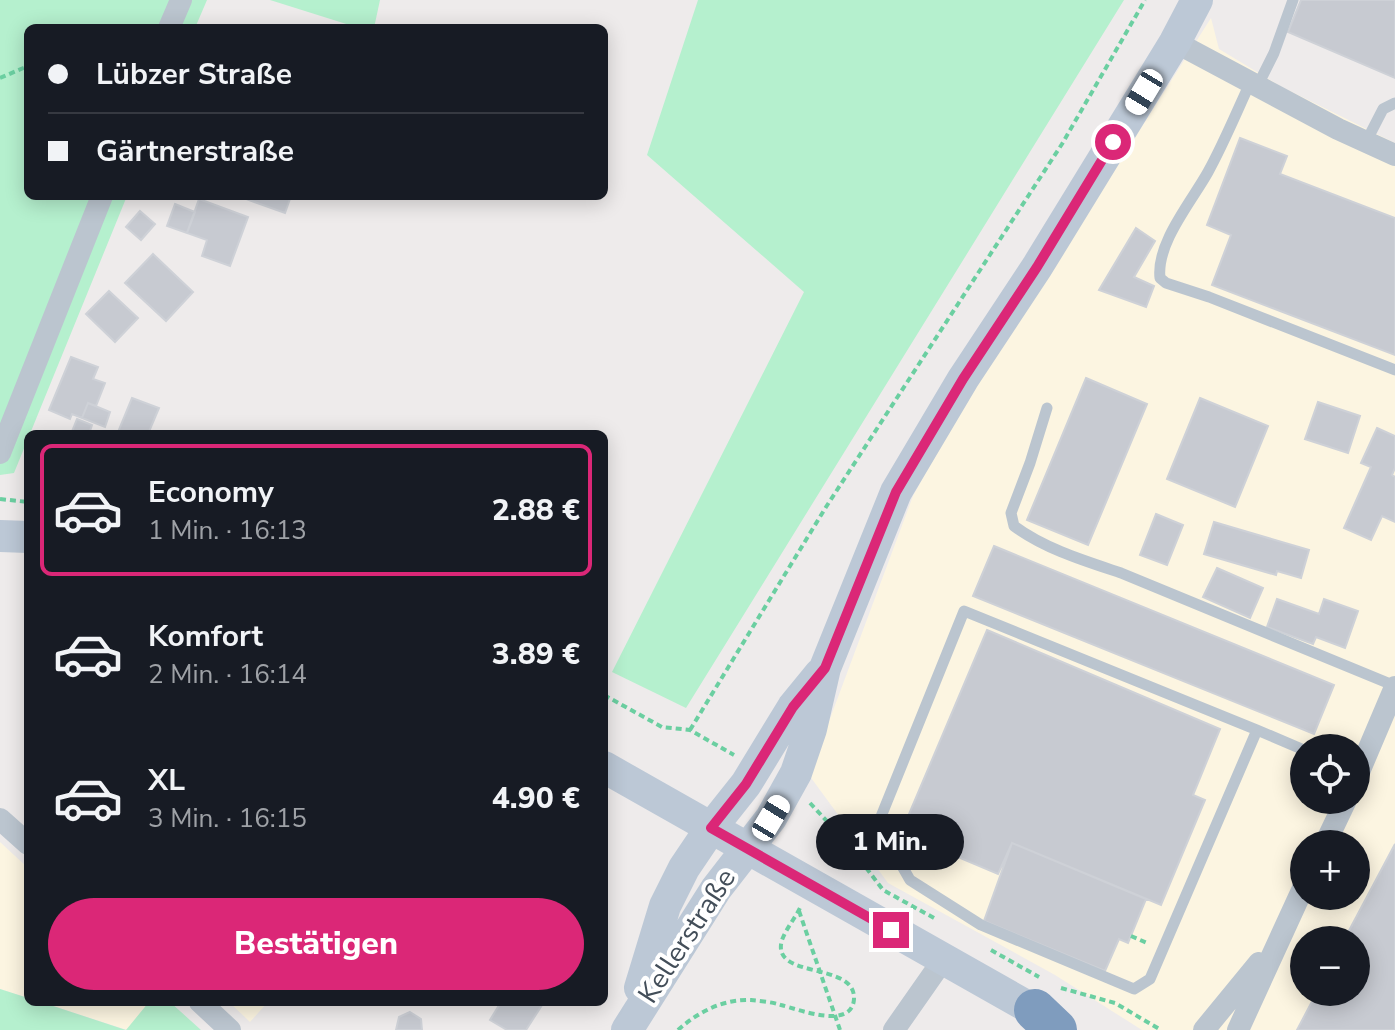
<!DOCTYPE html>
<html lang="de">
<meta charset="utf-8">
<style>
:root{--surface:#171b24;--page:#20242c;--text:#f1f3f6;--muted:#9ea1a6;--line:#363941;--accent:#db2777}
body{margin:0;font-family:"Nunito Sans",sans-serif;background:var(--page);color:var(--text);height:100vh;display:flex;flex-direction:column;font-size:30px;white-space:nowrap}
*{box-sizing:border-box;margin:0}
p{font-size:26px;color:var(--muted)}
.icon{flex:none;width:44px;height:44px;fill:none;stroke:currentColor;stroke-width:2;stroke-linecap:round;stroke-linejoin:round}
.map{position:relative;flex:1;overflow:hidden}
.sheet{position:absolute;left:24px;top:430px;width:584px;height:576px;display:flex;flex-direction:column;background:var(--surface);border-radius:12px;box-shadow:0 4px 20px #0003}
.sheet>*{flex:none}
.banner{position:absolute;left:24px;top:24px;width:584px;height:176px;border-radius:12px;box-shadow:0 4px 20px #0003;display:grid;align-content:center;height:176px;padding:0 24px;background:var(--surface)}
.controls{position:absolute;left:1290px;top:734px;display:grid;gap:16px}
.controls a{display:grid;place-items:center;width:80px;height:80px;border-radius:50%;background:var(--surface);box-shadow:0 4px 20px #0003;font-size:40px}
.end{position:absolute;width:36px;height:36px;margin:-18px;border:10px solid #db2777;background:#fff;box-shadow:0 0 0 4px #fff}
.from{border-radius:50%}
.bubble{position:absolute;height:56px;border-radius:28px;background:var(--surface);box-shadow:0 4px 20px #0003;font-size:26px;font-weight:800;line-height:56px;text-align:center}
.car{position:absolute;width:24px;height:48px;margin:-24px -12px;border-radius:10px;box-shadow:0 0 6px 2px #0007;background:linear-gradient(#fff 24%,#345 0 40%,#fff 0 76%,#345 0 86%,#fff 0)}
.banner b{display:flex;align-items:center;gap:28px;height:76px;font-size:30px}
.banner b+b{border-top:2px solid var(--line)}
.banner i{width:20px;height:20px;background:var(--text)}
ul{padding:14px 0 0;list-style:none}
li{display:flex;align-items:center;gap:24px;height:132px;margin:0 16px 12px;padding:0 8px;border:4px solid transparent;border-radius:12px}
li div{flex:1}
li b{display:block;font-size:30px}
li em{font-style:normal;font-weight:800}
li.current{border-color:var(--accent)}
li>.icon{width:72px;height:72px;stroke-width:1.5}
.action{display:flex;gap:16px;margin-top:auto;padding:16px 24px}
.action a{flex:1;height:92px;border-radius:48px;background:var(--accent);color:#fff;font-size:32px;font-weight:800;line-height:92px;text-align:center}
.map>svg:first-child{display:block}
</style>
<div class="map">
<svg width="1395" height="1030" viewBox="0 0 1395 1030">
<rect width="100%" height="100%" fill="#eeebeb"/>
<!-- commercial -->
<path fill="#fcf5e1" fill-rule="evenodd" d="M1211 18 1219 49 1282 87 1395 143V1030H1142L1055 975 888 883 809 775 913 496 951 427ZM1304 748H1356V800H1304ZM1304 844H1356V896H1304ZM1304 940H1356V992H1304Z
M0 842 28 868V998L0 989Z
M41 1002H149L127 1030Z
M229 1002H268L250 1022Z"/>
<!-- green -->
<path fill="#b5f0ce" d="M0 0H207L195 28H28V196H127L14 473 0 475Z
M270 0H380L374 28H359Z
M698 0H1124L686 708 612 672 804 292 647 155Z
M0 989 28 998V1002H41L126 1030 149 1002H170L201 1030H0Z"/>
<!-- building -->
<path fill="#c7cad1" stroke="#ced1d7" stroke-width="2" d="M1301 0H1395V78L1288 32Z
M1240 138 1287 156 1280 174 1395 218V355L1212 285 1231 235 1207 225Z
M247 196H291L285 213 246 199Z
M199 199 248 217 230 266 202 256 207 240 187 233Z
M175 204 195 212 187 233 167 226Z
M140 211 155 224 141 240 126 227Z
M1136 228 1155 241 1134 277 1154 286 1146 307 1099 290Z
M153 254 193 292 166 321 125 283Z
M109 291 138 318 115 342 86 314Z
M71 357 98 367 93 379 105 383 96 406 88 403 82 418 72 414 70 419 49 410Z
M1086 378 1147 404 1088 545 1027 520Z
M132 398 159 408 148 434 118 432Z
M1200 398 1268 426 1235 507 1167 479Z
M1318 402 1360 416 1348 453 1305 439Z
M88 403 110 412 105 427 82 418Z
M77 419 92 425 89 434H71Z
M1377 428 1395 436V468L1392 475 1395 477V522L1382 516 1371 540 1344 528 1371 467 1361 463Z
M1156 514 1183 525 1167 565 1140 555Z
M1214 522 1309 550 1301 578 1277 571 1276 575 1204 554Z
M994 546 1334 685 1314 734 973 596Z
M1217 568 1263 588 1250 618 1203 597Z
M1277 599 1319 614 1324 599 1358 611 1345 648 1316 637 1313 644 1267 627Z
M987 630 1220 729 1193 795 1205 800 1161 905 1012 843 998 874 901 833Z
M1012 843 1146 899 1128 943 1119 939 1105 971 984 921Z
M1395 844V1030H1297L1317 992H1356V940H1344Z
M501 1002H544L526 1030H507L490 1020Z
M410 1012 421 1019 422 1030H396L399 1017Z"/>
<g fill="none" stroke-linecap="round" stroke-linejoin="round">
<!-- path -->
<path stroke="#6bcfa1" stroke-width="4" stroke-dasharray="6 4" stroke-linecap="butt" d="M0 78 28 66
M0 499 28 502
M604 695 662 727 690 730 734 755
M690 730 826 507 1062 144 1145 0
M810 803 848 844 828 863
M848 844 883 890 934 918
M799 911 840 1030
M1131 936 1147 943
M991 950 1039 977
M1061 988 1115 1003 1161 1030
M678 1030C698 1012 723 999 751 1000 760 1001 772 1002 781 1005 800 1010 852 1030 854 999 856 961 770 980 782 940 786 929 795 918 800 908"/>
<!-- lane -->
<path stroke="#bbc5cf" stroke-width="11" d="M1251 81C1237 111 1224 143 1208 172 1192 201 1156 243 1160 278L1166 283 1209 297 1395 370
M1258 85 1274 53 1293 0
M1366 142 1383 109 1395 103
M1047 408 1030 463 1011 513 1014 526C1045 549 1085 561 1121 573L1395 686
M1257 730 1150 979 1134 989 981 925 910 880 878 824 964 611 1257 730 1304 750"/>
<!-- street -->
<path stroke="#bbc5cf" stroke-width="22" d="M169 28 181 0
M1175 42 1338 129 1395 155
M0 453 102 196
M1356 779 1395 687
M0 819 28 844
M1325 844 1346 800
M200 1002 230 1030
M894 1030 943 960
M1204 1030 1259 963
M1238 1030 1304 886"/>
<!-- secondary -->
<path stroke="#bcc8d6" stroke-width="32" d="M0 536 28 537
M604 767 1053 1021
M640 988 665 906 684 868 711 828 746 784 793 707 820 674
M627 1030 716 889 771 818 796 773 811 729 825 668 896 492 963 379 1037 267 1175 42 1197 0"/>
<!-- highway -->
<path stroke="#7f9cbe" stroke-width="42" d="M1035 1010 1056 1030"/>
</g>
<g fill="none" stroke-linecap="round" stroke-linejoin="round">
<!-- route -->
<path stroke="#db2777" stroke-width="10" d="M891 930 711 828 746 784 793 707 825 668 896 492 963 379 1037 267 1113 142"/>
</g>
<g text-anchor="middle" dominant-baseline="central" stroke-width="8" stroke-linejoin="round" paint-order="stroke">
<!-- street labels -->
<g font-size="28" fill="#434e59" stroke="#fff">
<text transform="translate(687 936) rotate(-57)">Kellerstraße</text>
</g>
</g>
</svg>
<div class="controls">
<a><svg class="icon" aria-label="locate" viewBox="0 0 24 24"><circle cx="12" cy="12" r="6"/><path d="M12 2v4M12 18v4M2 12h4M18 12h4"/></svg></a>
<a>+</a>
<a>−</a>
</div>
<i class="end from" style="left:1113px;top:142px"></i>
<i class="end" style="left:891px;top:930px"></i>
<div class="bubble" style="left:816px;top:814px;width:148px">1 Min.</div>
<i class="car" style="left:1144px;top:92px;rotate:211deg"></i>
<i class="car" style="left:771px;top:818px;rotate:31deg"></i>
<div class="banner">
<b><i class="from"></i>Lübzer Straße</b>
<b><i></i>Gärtnerstraße</b>
</div>
<section class="sheet">
<ul>
<li class="current"><svg class="icon" aria-label="car" viewBox="0 0 24 24"><path d="M5 17H2v-5l4-1 3-4h7l3 4 3 1v5h-3M9 17h6M6 11h13"/><circle cx="7" cy="17" r="2"/><circle cx="17" cy="17" r="2"/></svg><div><b>Economy</b><p>1 Min. · 16:13</p></div><em>2.88 €</em></li>
<li><svg class="icon" aria-label="car" viewBox="0 0 24 24"><path d="M5 17H2v-5l4-1 3-4h7l3 4 3 1v5h-3M9 17h6M6 11h13"/><circle cx="7" cy="17" r="2"/><circle cx="17" cy="17" r="2"/></svg><div><b>Komfort</b><p>2 Min. · 16:14</p></div><em>3.89 €</em></li>
<li><svg class="icon" aria-label="car" viewBox="0 0 24 24"><path d="M5 17H2v-5l4-1 3-4h7l3 4 3 1v5h-3M9 17h6M6 11h13"/><circle cx="7" cy="17" r="2"/><circle cx="17" cy="17" r="2"/></svg><div><b>XL</b><p>3 Min. · 16:15</p></div><em>4.90 €</em></li>
</ul>
<div class="action"><a>Bestätigen</a></div>
</section>
</div>
